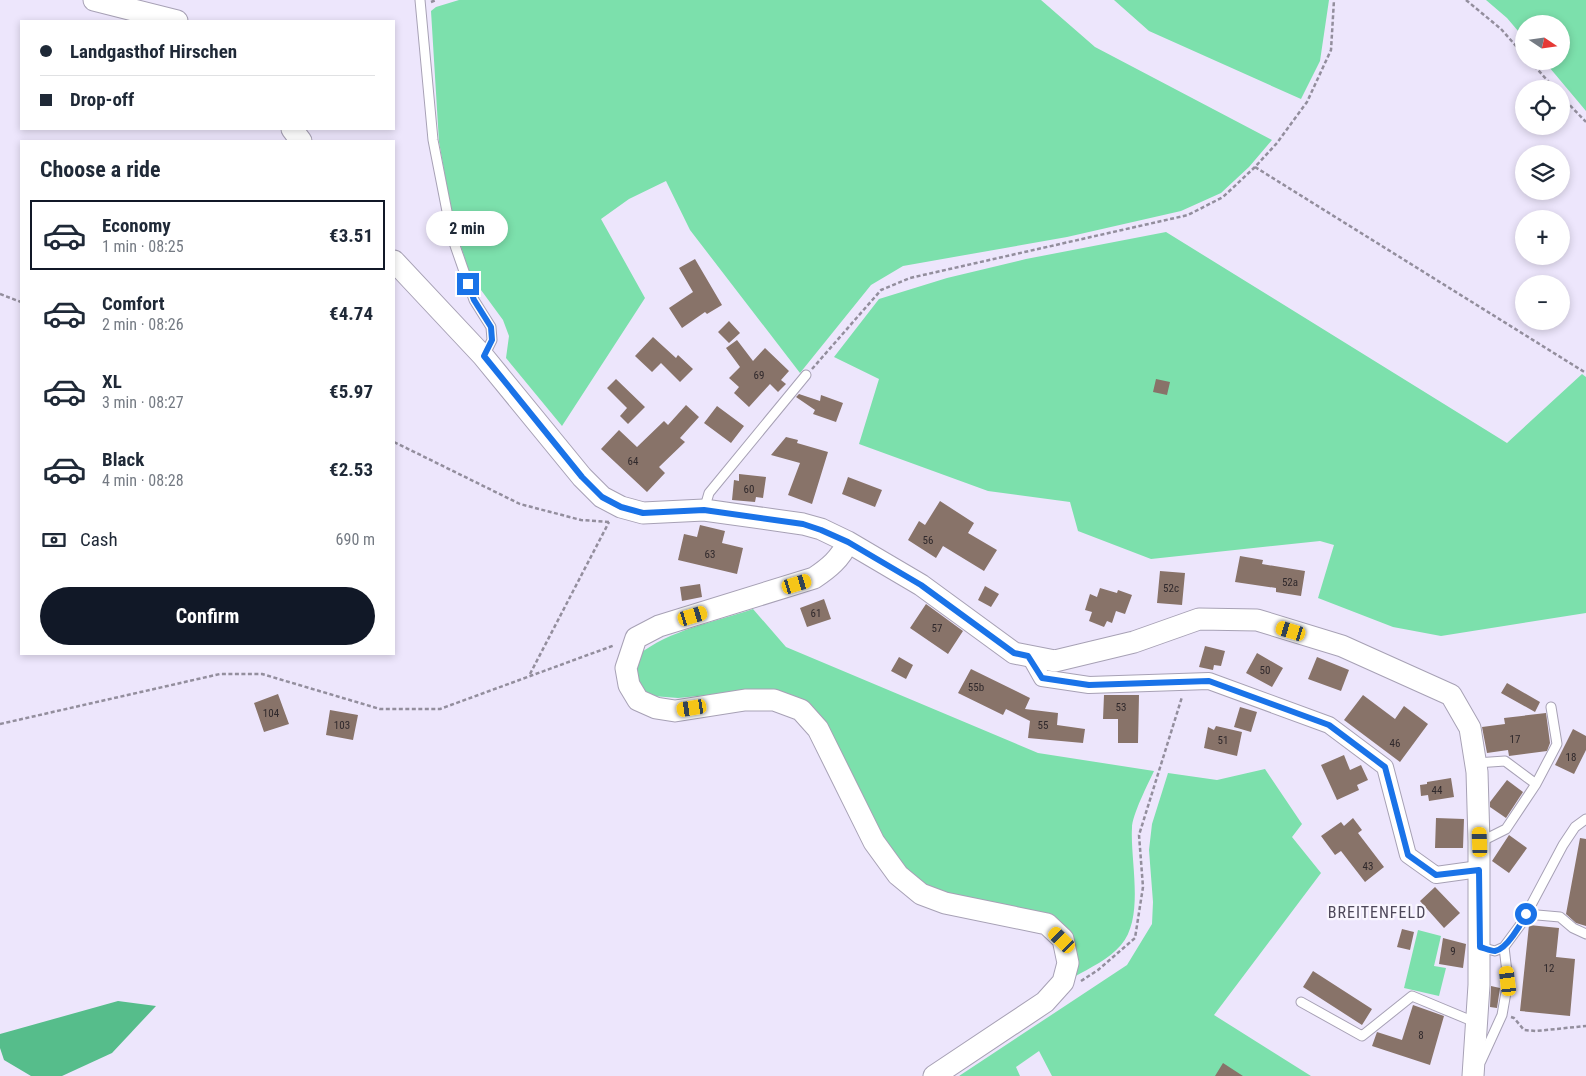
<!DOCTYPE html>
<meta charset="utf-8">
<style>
:root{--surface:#fff;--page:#f2f2f3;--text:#1f2937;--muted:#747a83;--line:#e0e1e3;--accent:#111827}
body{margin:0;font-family:"Roboto Condensed",sans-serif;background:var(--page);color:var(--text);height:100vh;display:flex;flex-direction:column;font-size:19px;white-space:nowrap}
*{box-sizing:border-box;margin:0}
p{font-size:16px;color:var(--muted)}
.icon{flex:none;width:28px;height:28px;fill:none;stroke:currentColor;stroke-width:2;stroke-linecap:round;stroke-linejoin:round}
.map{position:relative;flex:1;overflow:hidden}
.side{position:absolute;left:20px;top:140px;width:375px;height:515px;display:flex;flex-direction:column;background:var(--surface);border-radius:0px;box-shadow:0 2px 8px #0003}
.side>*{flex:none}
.top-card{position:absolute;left:20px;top:20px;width:375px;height:110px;border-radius:0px;box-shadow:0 2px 8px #0003;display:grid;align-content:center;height:110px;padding:0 20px;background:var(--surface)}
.needle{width:32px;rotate:103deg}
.fabs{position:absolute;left:1515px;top:15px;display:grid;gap:10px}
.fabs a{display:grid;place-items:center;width:55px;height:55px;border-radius:50%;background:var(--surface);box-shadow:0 2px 8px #0003;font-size:25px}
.end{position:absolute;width:22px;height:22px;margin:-11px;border:6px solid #1a73e8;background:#fff;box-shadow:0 0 0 2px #fff}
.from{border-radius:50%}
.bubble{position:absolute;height:35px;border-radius:18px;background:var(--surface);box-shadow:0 2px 8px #0003;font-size:16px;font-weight:700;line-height:35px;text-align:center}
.car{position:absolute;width:15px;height:30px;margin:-15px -8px;border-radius:6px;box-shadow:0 0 4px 1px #0007;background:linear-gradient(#f5c518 24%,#345 0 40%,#f5c518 0 76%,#345 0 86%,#f5c518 0)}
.top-card b{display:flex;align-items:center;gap:18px;height:48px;font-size:19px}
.top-card b+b{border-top:1px solid var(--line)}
.top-card i{width:12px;height:12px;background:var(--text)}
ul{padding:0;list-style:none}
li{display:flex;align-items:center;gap:15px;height:70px;margin:0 10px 8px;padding:0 10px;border:2px solid transparent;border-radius:0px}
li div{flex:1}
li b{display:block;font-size:19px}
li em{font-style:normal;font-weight:700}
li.current{border-color:var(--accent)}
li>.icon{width:45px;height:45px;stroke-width:1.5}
h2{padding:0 20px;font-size:22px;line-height:60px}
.pay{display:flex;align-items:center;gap:12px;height:55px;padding:0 20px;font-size:19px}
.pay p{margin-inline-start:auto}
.action{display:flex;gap:10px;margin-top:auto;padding:10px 20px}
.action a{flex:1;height:58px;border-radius:30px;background:var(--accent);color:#fff;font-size:20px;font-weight:700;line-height:58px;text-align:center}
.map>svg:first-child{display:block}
</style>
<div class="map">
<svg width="1586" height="1076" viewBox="0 0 1586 1076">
<rect width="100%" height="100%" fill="#ede6fc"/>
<!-- green -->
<path fill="#7ce0ac" d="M459 0H1041L1095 47 1272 140 1249 167 1221 193 1181 211 1067 237 903 266 871 285 800 373 690 230 666 181 629 199 601 219 645 298 562 426 506 358 509 336 503 320 470 275 453 221 439 142 431 11 436 7Z
M1114 0H1329L1320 61 1301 99 1149 31Z
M1486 0H1586V111L1544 61H1561V24H1524V38L1507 18Z
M1166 232 1507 443 1582 374 1586 377V613L1441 636 1393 627 1318 598 1334 545 1320 541 1151 559 1078 531 1070 502 988 491 859 444 879 379 834 357 879 299 947 278 1026 259Z
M753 609 786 647 1038 753 1154 771C1148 784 1132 815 1132 828 1130 861 1145 917 1121 945 1109 959 1090 968 1074 977L1075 942 1064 926 949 895 923 885 886 850 812 706 791 696 736 692 678 698 653 696 640 688 634 679 638 655C670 630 714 622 753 609Z
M1265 769 1302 824 1292 837 1321 873 1214 1015 1311 1076H1052L1039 1051 1016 1067 1020 1076H959L1127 965 1152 924 1153 902 1149 850 1152 824 1168 773 1217 780Z
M1418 930 1441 936 1434 966 1446 968 1439 996 1404 988Z"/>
<!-- forest -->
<path fill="#56bd8b" d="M118 1001 156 1006 112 1053 62 1076H31L4 1060 0 1048V1034Z"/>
<!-- building -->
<path fill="#887369" d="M695 259 722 305 707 314 705 312 682 328 669 308 693 292 679 268Z
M729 321 740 333 729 343 718 332Z
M653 337 676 358 678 355 693 369 680 382 661 363 652 372 635 356Z
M737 340 753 361 765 348 789 371 781 380 786 384 778 392 770 384 749 407 734 393 739 387 729 378 740 367 726 348Z
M616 379 645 407 628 424 620 416 627 408 607 388Z
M1156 379 1170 382 1167 395 1153 392Z
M799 394 820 401 821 395 843 403 836 422 813 414 815 410 796 397Z
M686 405 699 417 680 438 685 442 659 467 665 473 647 492 601 449 619 430 637 447 664 421 668 425Z
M717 406 744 426 731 443 704 423Z
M786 437 798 440 797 443 828 452 812 504 788 495 800 463 771 455Z
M739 474 766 477 763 498 756 497 755 502 732 500 734 480 739 481Z
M848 477 882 490 875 507 842 494Z
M940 501 974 523 968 533 997 550 984 571 943 546 936 558 908 540 919 521 925 525Z
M700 525 725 531 722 543 743 548 737 574 678 560 684 534 697 537Z
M1240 556 1263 560 1262 564 1305 571 1301 596 1276 592V588L1235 582Z
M1160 571 1185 573 1182 605 1157 603Z
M700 584 702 597 682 601 680 587Z
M985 586 999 594 991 607 978 600Z
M1100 588 1117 593 1118 590 1132 595 1125 614 1116 611 1112 623 1107 621 1104 627 1089 621 1092 612 1085 610 1090 594 1097 597Z
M824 599 831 619 807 627 800 608Z
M926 604 963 631 948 654 910 628Z
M1205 646 1225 651 1221 666 1214 665 1213 670 1199 667Z
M1257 653 1283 668 1272 687 1246 673Z
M899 657 913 665 906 679 891 671Z
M1317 657 1349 670 1341 691 1308 679Z
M971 669 1030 698 1025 709 1058 713 1057 725 1085 729 1083 743 1028 738 1030 721 1006 709 1003 715 958 693Z
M1507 683 1540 702 1535 712 1501 693Z
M278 694 289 724 264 732 254 703Z
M1104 695H1139L1138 743H1118V719H1103Z
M1363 695 1395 719 1404 706 1428 724 1400 762 1344 720Z
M1240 707 1257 712 1251 732 1234 727Z
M330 710 358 715 353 740 326 735Z
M1546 713 1550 743 1547 751 1509 756 1508 750 1487 753 1482 727 1505 724 1504 718Z
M1216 726 1242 732 1237 756 1204 748 1208 727 1214 730Z
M1573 729 1586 736V750L1574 774 1555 765Z
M1344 755 1350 770 1361 765 1368 780 1357 785 1359 790 1337 800 1321 765Z
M1451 778 1454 797 1429 801 1428 795 1421 796 1420 785 1427 784V782Z
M1507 780 1523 792 1506 818 1490 807V802Z
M1353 818 1362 830 1358 833 1384 867 1365 882 1341 851 1335 855 1321 836 1341 822 1344 826Z
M1436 818 1464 819 1463 848H1435Z
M1509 835 1527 848 1509 873 1492 861Z
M1580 838 1586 839V926L1576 923 1566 914Z
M1435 887 1460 913 1444 928 1420 901Z
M1529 925 1559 928 1556 957 1575 959 1570 1016 1520 1011Z
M1402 929 1414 932 1410 950 1397 947Z
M1443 938 1466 944 1463 968 1439 964Z
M1313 971 1372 1009 1362 1025 1303 987Z
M1491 986 1500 988 1497 1008 1490 1007Z
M1413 1005 1444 1016 1430 1065 1372 1046 1377 1032 1402 1040Z
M1223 1063 1243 1076H1215Z"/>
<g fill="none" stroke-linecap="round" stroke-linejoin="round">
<defs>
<path id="service" d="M420 0 433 140 452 237 474 300 491 327 492 340 484 356
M704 510 709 493 806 375
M1476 763 1505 761 1536 784 1506 829 1480 842
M1536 784 1557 744 1551 707
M1526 914 1560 917 1573 928 1586 934
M1480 947 1495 951 1504 947 1521 924 1563 845 1575 827 1586 819
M1301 1002 1362 1036 1412 996 1477 1023
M1481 1061 1502 1015 1508 981 1504 947"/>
<path id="minor" d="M1029 655 1042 678 1089 685 1209 681 1329 725 1385 767 1408 855 1436 875 1479 869"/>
<path id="tertiary" d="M94 0 177 21
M292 129 301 141
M394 261 483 356 582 477 602 497 621 507 643 513 704 510 803 524 821 529 848 542 921 585 1014 653 1055 661 1134 642 1199 619 1257 620 1342 646 1451 695 1470 728 1477 772 1479 842V985L1473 1076
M848 542C840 559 829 568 814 578L659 626 636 638 626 668 629 685 638 700 656 708 675 711 745 700H774L801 710 818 729 874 842 898 875 921 894 945 903 1047 924 1063 939 1068 963 1063 982 1045 1002 934 1076"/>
</defs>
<!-- service casing -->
<use href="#service" stroke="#a7a1b5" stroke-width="11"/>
<!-- minor casing -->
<use href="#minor" stroke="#a7a1b5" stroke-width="18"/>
<!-- tertiary casing -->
<use href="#tertiary" stroke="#a7a1b5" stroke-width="23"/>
<!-- path -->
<path stroke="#938e9d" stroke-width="2.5" stroke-dasharray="4 2.5" stroke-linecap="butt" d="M1466 0 1501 29 1524 55
M431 2 436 0
M1530 61 1555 89
M1561 96 1586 122
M1255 167 1586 373
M0 294 21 302
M812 369 881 290 910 278 1188 215 1223 197 1255 167 1277 143 1307 102 1331 50 1334 0
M394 442 520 504 581 520 609 522
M530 674 609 522
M0 724 220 674H262L380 709H440L615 645
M1081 981 1098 970 1135 938 1143 887 1139 835 1182 697
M1511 1017 1514 1018 1524 1030 1536 1031 1586 1026"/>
<!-- service -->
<use href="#service" stroke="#fff" stroke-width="9"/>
<!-- minor -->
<use href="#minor" stroke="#fff" stroke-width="16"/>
<!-- tertiary -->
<use href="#tertiary" stroke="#fff" stroke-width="21"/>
</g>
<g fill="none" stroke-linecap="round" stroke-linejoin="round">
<!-- route -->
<path stroke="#1a73e8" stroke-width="6" d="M468 284 474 300 491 327 492 340 484 356 582 477 602 497 621 507 643 513 704 510 803 524 821 530 848 542 921 585 1014 653 1028 656 1042 678 1089 685 1209 681 1329 725 1385 767 1408 855 1436 875 1479 870 1480 947C1484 948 1491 951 1495 951 1507 949 1521 924 1526 914"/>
</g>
<g text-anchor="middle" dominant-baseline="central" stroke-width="4.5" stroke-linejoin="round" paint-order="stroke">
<!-- number labels -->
<g font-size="11" fill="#30292c">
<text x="759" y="375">69</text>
<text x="633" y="461">64</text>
<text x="749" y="489">60</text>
<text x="928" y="540">56</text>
<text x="710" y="554">63</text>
<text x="1290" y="582">52a</text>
<text x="1171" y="588">52c</text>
<text x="816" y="613">61</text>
<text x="937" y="628">57</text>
<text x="1265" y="670">50</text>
<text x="976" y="687">55b</text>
<text x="1121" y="707">53</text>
<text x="271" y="713">104</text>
<text x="342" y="725">103</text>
<text x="1043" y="725">55</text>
<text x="1515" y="739">17</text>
<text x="1223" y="740">51</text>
<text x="1395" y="743">46</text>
<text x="1571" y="757">18</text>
<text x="1437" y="790">44</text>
<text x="1368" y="866">43</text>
<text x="1453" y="951">9</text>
<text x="1549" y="968">12</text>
<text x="1421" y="1035">8</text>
</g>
<!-- quarter labels -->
<g font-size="16" letter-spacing="1" fill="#4e485a" stroke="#f9f6ff">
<text x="1377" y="912">BREITENFELD</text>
</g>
</g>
</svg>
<div class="fabs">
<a><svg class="needle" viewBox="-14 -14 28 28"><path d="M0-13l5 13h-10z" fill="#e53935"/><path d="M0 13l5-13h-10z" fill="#747a83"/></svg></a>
<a><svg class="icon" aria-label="locate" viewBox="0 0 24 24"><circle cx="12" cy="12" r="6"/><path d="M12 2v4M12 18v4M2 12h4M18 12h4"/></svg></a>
<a><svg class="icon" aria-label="layers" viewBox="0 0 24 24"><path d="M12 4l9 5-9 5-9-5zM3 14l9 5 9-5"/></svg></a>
<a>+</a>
<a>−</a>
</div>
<i class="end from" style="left:1526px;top:914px"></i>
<i class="end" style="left:468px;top:284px"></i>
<div class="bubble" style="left:426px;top:211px;width:82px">2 min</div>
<i class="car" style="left:797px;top:584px;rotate:73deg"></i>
<i class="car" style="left:693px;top:616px;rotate:73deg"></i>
<i class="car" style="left:1291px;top:631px;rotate:287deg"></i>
<i class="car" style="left:692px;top:708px;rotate:261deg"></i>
<i class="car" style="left:1480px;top:842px;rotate:358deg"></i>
<i class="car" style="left:1062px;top:940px;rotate:314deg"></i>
<i class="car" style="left:1508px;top:981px;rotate:353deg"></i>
<div class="top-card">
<b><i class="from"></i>Landgasthof Hirschen</b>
<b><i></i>Drop-off</b>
</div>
<section class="side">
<h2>Choose a ride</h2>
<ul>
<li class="current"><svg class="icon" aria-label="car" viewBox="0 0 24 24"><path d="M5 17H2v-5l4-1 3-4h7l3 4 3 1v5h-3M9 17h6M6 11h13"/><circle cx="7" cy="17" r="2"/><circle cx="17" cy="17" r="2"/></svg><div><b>Economy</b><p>1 min · 08:25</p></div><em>€3.51</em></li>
<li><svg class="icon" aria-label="car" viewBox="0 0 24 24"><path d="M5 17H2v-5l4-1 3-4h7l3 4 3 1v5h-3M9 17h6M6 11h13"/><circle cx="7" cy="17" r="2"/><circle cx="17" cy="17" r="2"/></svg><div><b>Comfort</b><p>2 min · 08:26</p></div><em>€4.74</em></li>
<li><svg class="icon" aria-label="car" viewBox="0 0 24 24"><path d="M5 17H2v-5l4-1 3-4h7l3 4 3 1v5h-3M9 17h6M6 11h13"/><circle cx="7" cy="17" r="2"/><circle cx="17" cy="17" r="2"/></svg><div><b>XL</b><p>3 min · 08:27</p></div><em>€5.97</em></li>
<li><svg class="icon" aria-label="car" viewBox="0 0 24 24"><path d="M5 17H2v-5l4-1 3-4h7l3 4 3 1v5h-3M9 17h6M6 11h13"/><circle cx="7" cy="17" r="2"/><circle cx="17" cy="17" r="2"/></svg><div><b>Black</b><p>4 min · 08:28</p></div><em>€2.53</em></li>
</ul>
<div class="pay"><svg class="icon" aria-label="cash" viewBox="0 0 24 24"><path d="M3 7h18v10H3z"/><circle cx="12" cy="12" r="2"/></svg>Cash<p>690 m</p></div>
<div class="action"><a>Confirm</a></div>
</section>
</div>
